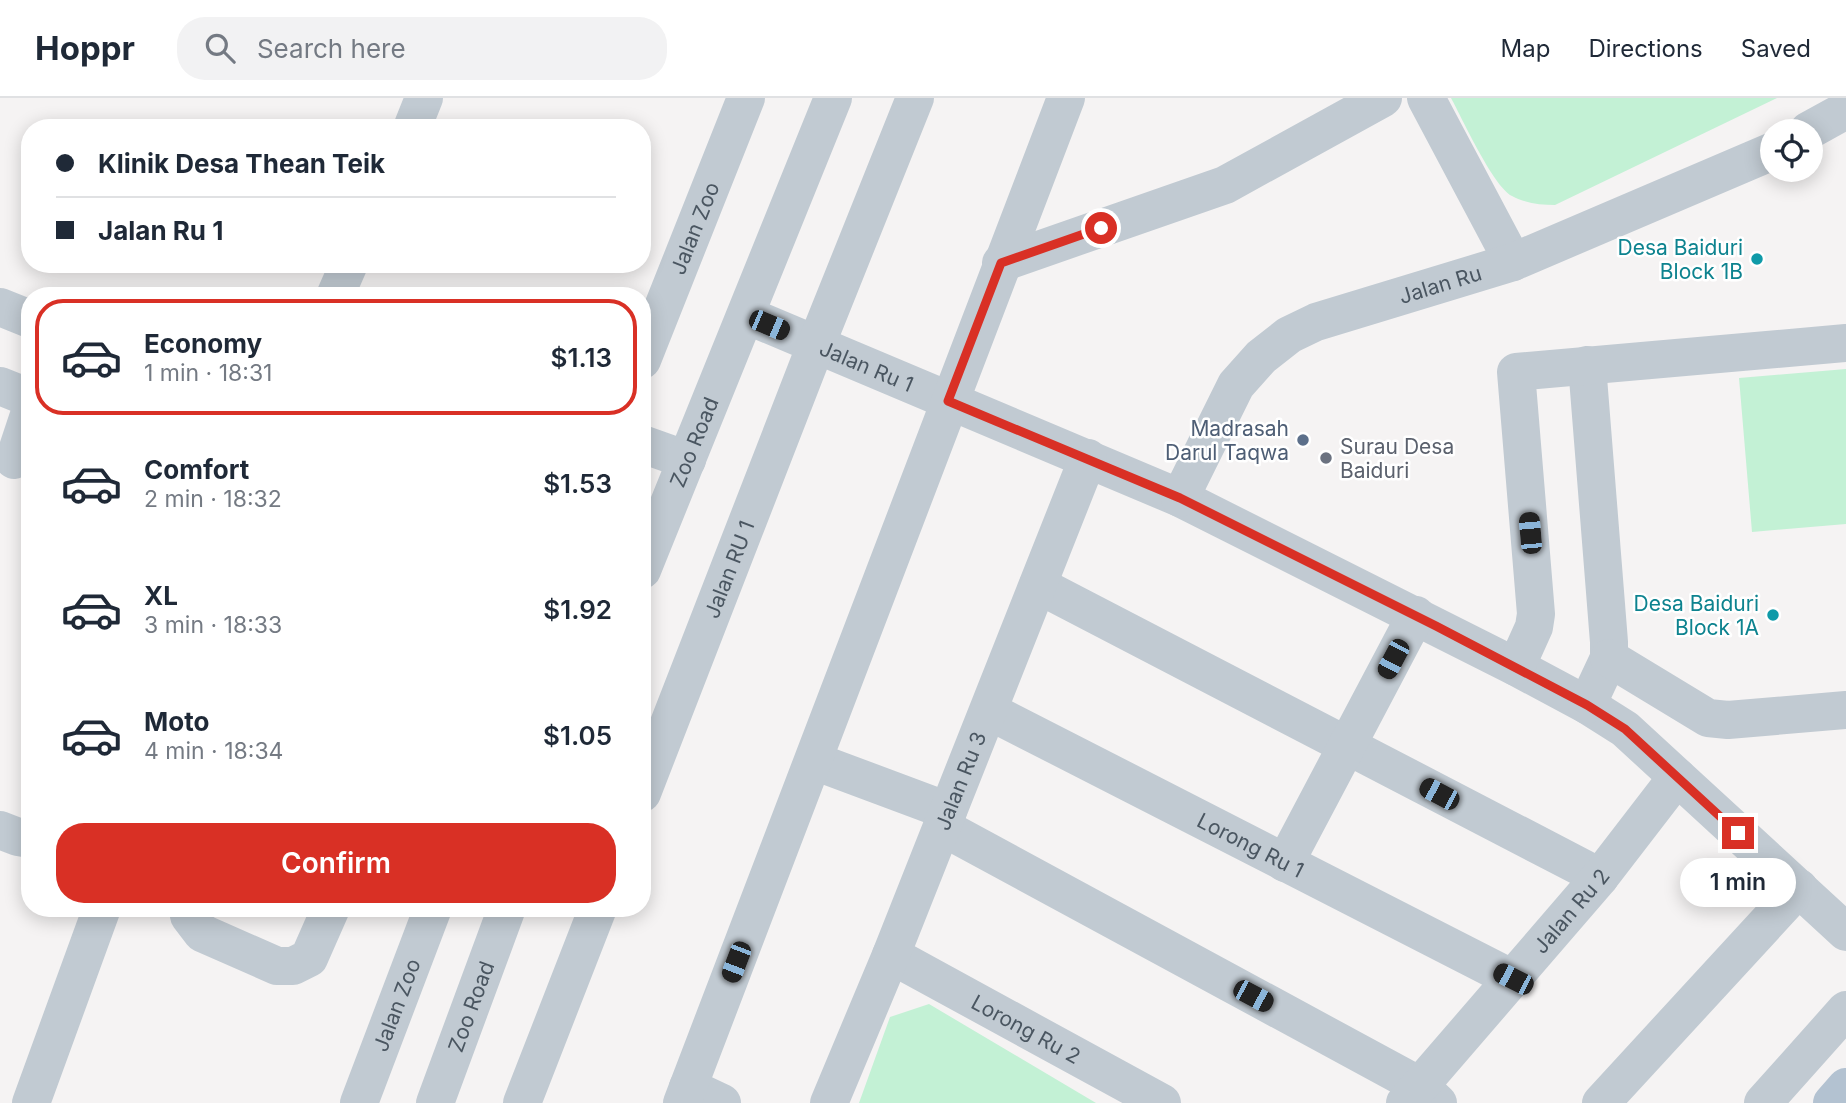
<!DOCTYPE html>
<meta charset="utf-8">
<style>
:root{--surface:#fff;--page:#f2f2f3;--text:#1f2937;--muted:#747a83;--line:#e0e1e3;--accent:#d93025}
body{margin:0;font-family:Inter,sans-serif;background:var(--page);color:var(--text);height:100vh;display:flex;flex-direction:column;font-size:26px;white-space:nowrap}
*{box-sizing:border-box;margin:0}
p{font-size:23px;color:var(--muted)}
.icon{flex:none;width:38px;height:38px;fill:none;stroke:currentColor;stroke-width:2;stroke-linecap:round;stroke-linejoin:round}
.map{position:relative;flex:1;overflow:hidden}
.panel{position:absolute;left:21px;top:189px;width:630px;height:630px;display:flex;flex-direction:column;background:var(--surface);border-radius:28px;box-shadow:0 4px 18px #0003}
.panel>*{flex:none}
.guide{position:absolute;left:21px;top:21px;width:630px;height:154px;border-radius:28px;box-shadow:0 4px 18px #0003;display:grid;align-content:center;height:154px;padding:0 35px;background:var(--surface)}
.controls{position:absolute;left:1760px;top:21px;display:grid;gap:14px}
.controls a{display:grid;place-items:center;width:63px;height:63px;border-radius:50%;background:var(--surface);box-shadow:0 4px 18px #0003;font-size:35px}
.end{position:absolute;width:32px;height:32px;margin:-16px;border:9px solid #d93025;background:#fff;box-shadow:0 0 0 4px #fff}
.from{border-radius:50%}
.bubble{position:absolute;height:49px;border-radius:24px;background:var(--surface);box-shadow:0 4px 18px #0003;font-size:23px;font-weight:600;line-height:49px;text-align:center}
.car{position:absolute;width:21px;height:42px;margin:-21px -10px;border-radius:9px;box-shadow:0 0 5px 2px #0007;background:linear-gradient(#222 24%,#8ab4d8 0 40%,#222 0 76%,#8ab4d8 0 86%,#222 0)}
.guide b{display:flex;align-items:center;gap:24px;height:66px;font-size:26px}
.guide b+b{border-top:2px solid var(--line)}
.guide i{width:18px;height:18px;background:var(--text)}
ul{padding:12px 0 0;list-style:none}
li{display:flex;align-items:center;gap:21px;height:116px;margin:0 14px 10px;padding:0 21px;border:4px solid transparent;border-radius:28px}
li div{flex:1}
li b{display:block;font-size:26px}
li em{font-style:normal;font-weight:600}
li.selected{border-color:var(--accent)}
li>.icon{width:63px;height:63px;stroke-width:1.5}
.primary-button{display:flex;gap:14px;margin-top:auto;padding:14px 35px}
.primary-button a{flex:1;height:80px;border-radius:28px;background:var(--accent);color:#fff;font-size:28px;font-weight:600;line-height:80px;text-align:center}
header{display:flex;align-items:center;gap:42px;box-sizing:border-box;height:98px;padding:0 35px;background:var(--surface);border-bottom:2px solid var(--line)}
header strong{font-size:33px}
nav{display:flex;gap:38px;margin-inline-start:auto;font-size:24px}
.search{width:490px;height:63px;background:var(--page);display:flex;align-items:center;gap:18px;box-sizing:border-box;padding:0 24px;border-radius:28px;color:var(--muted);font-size:26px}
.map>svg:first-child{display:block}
</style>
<header>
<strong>Hoppr</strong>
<div class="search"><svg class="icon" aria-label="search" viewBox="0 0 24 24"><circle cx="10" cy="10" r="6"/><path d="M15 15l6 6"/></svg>Search here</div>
<nav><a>Map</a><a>Directions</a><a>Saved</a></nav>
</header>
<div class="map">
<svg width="1846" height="1005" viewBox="0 0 1846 1005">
<rect width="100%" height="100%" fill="#f5f3f3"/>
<!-- green -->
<path fill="#c3f1d5" d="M1451 0H1777L1555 107C1540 107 1525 105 1512 98 1493 88 1463 22 1451 0Z
M1846 271V426L1752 434 1739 280Z
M929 906 1096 1005H859L890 919Z"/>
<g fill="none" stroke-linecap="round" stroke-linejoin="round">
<!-- minor -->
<g stroke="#c1cad2" stroke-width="38">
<path d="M1426 0 1513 164"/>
<path d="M412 30 424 0"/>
<path d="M1808 33 1846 12"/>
<path d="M1001 165 1225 87 1383 0"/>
<path d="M335 198 349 166"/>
<path d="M0 209 30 221"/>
<path id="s1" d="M746 217 1180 400 1516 569 1587 607 1625 631 1846 834"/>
<path id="s2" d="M642 262 746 0"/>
<path d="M1587 267 1609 544V560L1587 607"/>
<path d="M0 288 30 300"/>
<path d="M642 346 687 362"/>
<path d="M14 362 30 314"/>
<path id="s3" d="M1180 400 1236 287 1261 259 1289 237 1316 224 1513 164 1773 53"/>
<path id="s4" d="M642 472 833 0"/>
<path d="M1038 487 1600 779"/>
<path d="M1609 560 1708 620 1728 622 1846 612"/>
<path d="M1516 569 1534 529 1536 516 1516 274 1846 245"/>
<path id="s5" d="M989 613 1513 881"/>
<path d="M814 663 948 713"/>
<path id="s6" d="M642 695 816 247 915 0"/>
<path d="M942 729 1420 988 1438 1005"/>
<path d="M0 732 18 739 30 741"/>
<path d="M1285 765 1416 517"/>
<path d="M188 810 189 818 202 835 277 868H293L309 860 331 810"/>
<path id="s7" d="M891 857 1162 1005"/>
<path d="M688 989 722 1005"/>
<path d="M31 1005 102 810"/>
<path id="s8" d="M359 1005 433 810"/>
<path id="s9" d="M435 1005 507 810"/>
<path d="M522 1005 598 810"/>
<path d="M682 1005C812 671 935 334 1066 0"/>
<path id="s10" d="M829 1005 891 857 1088 360"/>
<path id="s11" d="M1405 1005 1600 779 1677 679"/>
<path d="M1601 1005 1799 790"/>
<path d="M1763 1005 1846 912"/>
</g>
<!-- major -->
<path stroke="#b3c2d1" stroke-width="38" d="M1832 1005 1846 989"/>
</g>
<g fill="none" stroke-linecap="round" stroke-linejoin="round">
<!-- route -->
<path stroke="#d93025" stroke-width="9" d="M1101 130 1001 165 948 303 1180 400 1436 528 1587 607 1625 631 1738 735"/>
</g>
<!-- markers -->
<g fill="#0f9aa8" stroke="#fff" stroke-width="2.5">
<circle cx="1757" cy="161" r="7"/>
<circle cx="1773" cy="517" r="7"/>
</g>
<circle fill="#5c6f8a" stroke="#fff" stroke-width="2.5" cx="1303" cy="342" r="7"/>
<circle fill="#6b7280" stroke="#fff" stroke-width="2.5" cx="1326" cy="360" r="7"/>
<g text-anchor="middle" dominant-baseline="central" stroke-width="5" stroke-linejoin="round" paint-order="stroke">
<!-- street labels -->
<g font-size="21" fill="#4a5661" stroke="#fff">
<text stroke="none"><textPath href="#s2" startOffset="142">Jalan Zoo</textPath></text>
<text stroke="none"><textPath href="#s3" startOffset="359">Jalan Ru</textPath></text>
<text stroke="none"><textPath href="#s1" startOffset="131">Jalan Ru 1</textPath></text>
<text stroke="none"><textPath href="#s4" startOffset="138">Zoo Road</textPath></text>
<text stroke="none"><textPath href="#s6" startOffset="240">Jalan RU 1</textPath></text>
<text stroke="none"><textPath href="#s10" startOffset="348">Jalan Ru 3</textPath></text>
<text stroke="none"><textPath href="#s5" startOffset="294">Lorong Ru 1</textPath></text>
<text stroke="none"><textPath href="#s11" startOffset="254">Jalan Ru 2</textPath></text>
<text stroke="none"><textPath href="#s8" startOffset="105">Jalan Zoo</textPath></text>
<text stroke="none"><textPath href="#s9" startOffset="103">Zoo Road</textPath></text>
<text stroke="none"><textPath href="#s7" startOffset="154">Lorong Ru 2</textPath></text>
</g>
<!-- culture labels -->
<g font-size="21" fill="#0d838f" stroke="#fff" text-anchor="end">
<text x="1743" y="149">Desa Baiduri<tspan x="1743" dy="24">Block 1B</tspan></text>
<text x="1759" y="505">Desa Baiduri<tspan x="1759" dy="24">Block 1A</tspan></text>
</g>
<!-- service labels -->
<g font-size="21" fill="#4e5e75" stroke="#fff" text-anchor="end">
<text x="1289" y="330">Madrasah<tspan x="1289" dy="24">Darul Taqwa</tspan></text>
</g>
<!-- worship labels -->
<g font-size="21" fill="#5b616d" stroke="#fff" text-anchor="start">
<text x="1340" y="348">Surau Desa<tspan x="1340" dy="24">Baiduri</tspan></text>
</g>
</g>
</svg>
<div class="controls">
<a><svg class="icon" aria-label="locate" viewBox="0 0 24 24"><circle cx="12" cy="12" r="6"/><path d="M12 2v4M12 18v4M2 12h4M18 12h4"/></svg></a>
</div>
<i class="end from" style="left:1101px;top:130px"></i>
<i class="end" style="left:1738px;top:735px"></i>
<div class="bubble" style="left:1680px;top:760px;width:116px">1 min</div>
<i class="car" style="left:769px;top:227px;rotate:113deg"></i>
<i class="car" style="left:1530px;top:435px;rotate:355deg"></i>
<i class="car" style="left:1393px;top:561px;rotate:208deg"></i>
<i class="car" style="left:1439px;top:696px;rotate:298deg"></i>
<i class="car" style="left:736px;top:864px;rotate:201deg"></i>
<i class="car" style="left:1513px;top:881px;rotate:297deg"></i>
<i class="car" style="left:1253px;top:898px;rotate:118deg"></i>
<div class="guide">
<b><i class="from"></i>Klinik Desa Thean Teik</b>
<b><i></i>Jalan Ru 1</b>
</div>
<section class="panel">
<ul>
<li class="selected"><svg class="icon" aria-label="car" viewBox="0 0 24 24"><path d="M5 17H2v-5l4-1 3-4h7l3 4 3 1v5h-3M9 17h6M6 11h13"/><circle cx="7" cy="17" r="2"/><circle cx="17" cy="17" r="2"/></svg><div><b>Economy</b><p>1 min · 18:31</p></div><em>$1.13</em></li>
<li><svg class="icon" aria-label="car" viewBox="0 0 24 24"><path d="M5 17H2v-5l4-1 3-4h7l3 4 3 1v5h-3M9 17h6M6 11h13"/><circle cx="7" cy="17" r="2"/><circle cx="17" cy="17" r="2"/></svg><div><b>Comfort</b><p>2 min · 18:32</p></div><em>$1.53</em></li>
<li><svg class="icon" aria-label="car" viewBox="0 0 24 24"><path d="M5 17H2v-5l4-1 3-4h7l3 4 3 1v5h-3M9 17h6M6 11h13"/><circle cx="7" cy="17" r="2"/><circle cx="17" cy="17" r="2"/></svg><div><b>XL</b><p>3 min · 18:33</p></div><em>$1.92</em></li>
<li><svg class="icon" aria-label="car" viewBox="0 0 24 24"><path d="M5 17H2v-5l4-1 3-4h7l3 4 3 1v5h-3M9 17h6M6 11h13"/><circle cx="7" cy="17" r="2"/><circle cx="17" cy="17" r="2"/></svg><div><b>Moto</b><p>4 min · 18:34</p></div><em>$1.05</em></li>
</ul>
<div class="primary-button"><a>Confirm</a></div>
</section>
</div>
